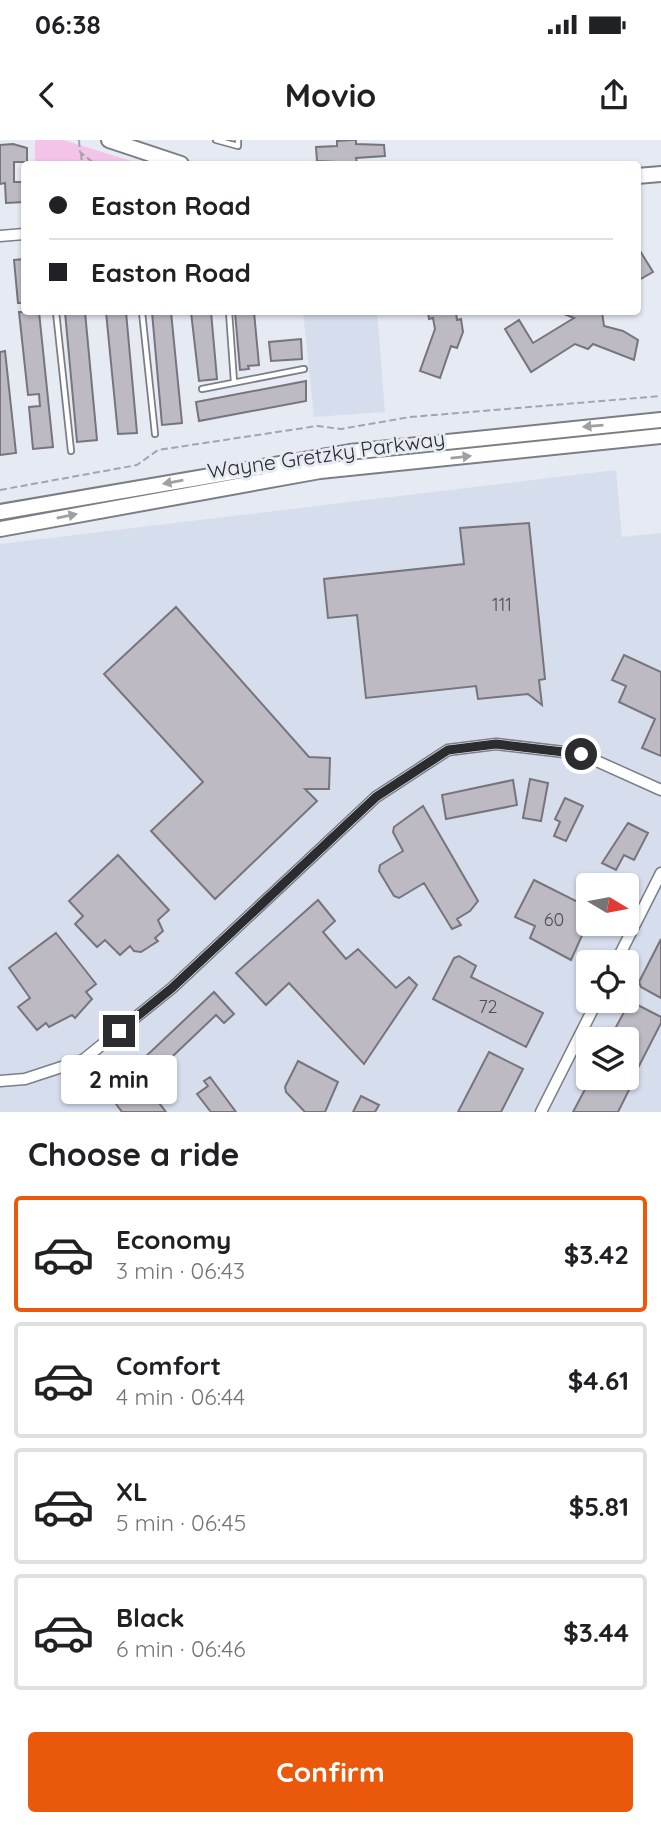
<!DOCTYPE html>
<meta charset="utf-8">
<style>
:root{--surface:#fff;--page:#f6f6f6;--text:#202124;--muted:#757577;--line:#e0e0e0;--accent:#ea580c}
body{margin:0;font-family:Quicksand,sans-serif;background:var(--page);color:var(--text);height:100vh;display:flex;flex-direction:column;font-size:26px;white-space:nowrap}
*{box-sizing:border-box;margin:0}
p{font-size:23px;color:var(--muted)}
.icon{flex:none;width:38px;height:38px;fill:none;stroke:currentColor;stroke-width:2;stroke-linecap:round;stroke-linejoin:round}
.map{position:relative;height:972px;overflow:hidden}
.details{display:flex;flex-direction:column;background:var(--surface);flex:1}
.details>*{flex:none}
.guide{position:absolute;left:21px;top:21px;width:620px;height:154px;border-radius:7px;box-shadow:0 2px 5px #0004;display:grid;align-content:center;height:154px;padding:0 28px;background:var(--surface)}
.needle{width:46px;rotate:100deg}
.controls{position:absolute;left:576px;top:733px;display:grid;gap:14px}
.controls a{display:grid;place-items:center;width:63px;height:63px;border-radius:7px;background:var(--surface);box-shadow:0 2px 5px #0004;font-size:35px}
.end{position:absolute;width:32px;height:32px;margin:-16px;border:9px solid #2a2c2f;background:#fff;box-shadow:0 0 0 4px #fff}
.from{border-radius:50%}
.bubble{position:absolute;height:49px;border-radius:7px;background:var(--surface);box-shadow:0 2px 5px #0004;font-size:23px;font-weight:700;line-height:49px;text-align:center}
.guide b{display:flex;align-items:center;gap:24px;height:66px;font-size:26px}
.guide b+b{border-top:2px solid var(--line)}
.guide i{width:18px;height:18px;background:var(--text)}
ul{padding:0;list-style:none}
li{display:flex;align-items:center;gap:21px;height:116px;margin:0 14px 10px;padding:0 14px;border:4px solid var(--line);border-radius:7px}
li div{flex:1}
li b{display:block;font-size:26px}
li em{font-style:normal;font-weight:700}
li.current{border-color:var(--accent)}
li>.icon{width:63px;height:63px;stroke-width:1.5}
h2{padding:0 28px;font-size:32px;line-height:84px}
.button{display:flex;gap:14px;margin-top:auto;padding:14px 28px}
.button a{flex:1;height:80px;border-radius:7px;background:var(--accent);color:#fff;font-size:28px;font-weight:700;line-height:80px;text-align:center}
.status{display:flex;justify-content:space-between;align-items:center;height:49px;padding:0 35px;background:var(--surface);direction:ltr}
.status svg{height:19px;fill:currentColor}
header{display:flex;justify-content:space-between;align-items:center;height:91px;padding:0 28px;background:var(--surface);font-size:32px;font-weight:700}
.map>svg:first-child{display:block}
</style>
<div class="status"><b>06:38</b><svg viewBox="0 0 49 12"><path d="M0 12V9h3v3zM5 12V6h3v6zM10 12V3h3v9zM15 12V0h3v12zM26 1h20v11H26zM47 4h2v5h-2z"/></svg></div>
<header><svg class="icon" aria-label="back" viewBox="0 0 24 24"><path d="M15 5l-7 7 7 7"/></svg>Movio<svg class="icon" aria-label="share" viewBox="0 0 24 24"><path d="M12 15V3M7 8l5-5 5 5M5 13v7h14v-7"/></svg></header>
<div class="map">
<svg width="661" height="972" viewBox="0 0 661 972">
<rect width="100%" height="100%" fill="#e6eaf3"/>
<!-- built -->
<path fill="#d6dded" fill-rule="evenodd" d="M303 172H377L385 272 314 277Z
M616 330 622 397 661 393V972H0V404ZM588 746H626V784H588ZM588 822H626V861H588ZM588 900H626V938H588Z"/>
<!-- green -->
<path fill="#f3c4e8" d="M35 0H63L141 24H35Z"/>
<!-- building -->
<path fill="#bdbac3" stroke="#77747c" stroke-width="2" d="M352 0H356V4L384 5 385 16 356 18 357 23 317 21 316 7 337 6V1Z
M13 4 27 8V22H14V42H23L24 62 6 63 5 43 0 44V5Z
M637 106 653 132 637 141Z
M24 119V163H18L14 120Z
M19 172H39L53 307 33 309 29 267 40 266 39 254 28 255Z
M65 172H85L97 300 77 302Z
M106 172H126L137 293 118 294Z
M152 172H171L182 283 162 285Z
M191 172H211L217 239 199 241Z
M235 172H254L259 225 248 226 249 229 240 230Z
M428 172H456L457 180 461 179 463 192 457 208 451 206 440 238 420 231 435 189 433 178 429 179Z
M559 172H602L604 186 623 191 638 200 634 220 593 204 588 209 575 204 531 232 505 189 519 180 533 203 574 178Z
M301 199 302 219 271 221 269 202Z
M5 211 16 313 0 315V212Z
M306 241V261L199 281 196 262Z
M529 383 545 539 539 540 542 565 528 554 478 559 476 546 366 558 357 475 328 478 324 439 464 424 460 388Z
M176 467 309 617 330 618 329 649H305L317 661 215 759 151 691 203 642 104 534Z
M624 515 661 532V616L642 608 655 579 619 562 626 546 612 540Z
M530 639 548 643 541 681 523 678Z
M513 640 517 665 446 679 442 655Z
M565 658 583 666 566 701 554 696 560 682 555 679Z
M423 666 478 761 470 771 457 779 461 785 452 789 424 743 399 758 394 756 379 731 380 725 403 711 393 692 394 687Z
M628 683 648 693 634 720 624 715 616 730 602 723Z
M118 715 169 770 158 780 163 791 155 798 158 801 141 812 134 811 130 806 120 815 105 800 97 807 75 784 83 776 69 761Z
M534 740 588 767V782L571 820 530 798 535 786 515 777Z
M318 760 335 781 323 792 346 819 358 809 396 848 409 837 417 845 364 924 289 843 266 865 236 833Z
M56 793 96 844 86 852 92 859 75 878 72 875 49 887 46 883 37 890 18 867 30 858 9 828Z
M661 799V858L641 847 639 842Z
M459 816 476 826 471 837 543 873 526 907 433 859 454 818Z
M214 852 234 874 224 883 216 875 155 933 142 920Z
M630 861 661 877V883L638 928 626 922V900H609Z
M489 912 523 929 501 972H458Z
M298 921 338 942 325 972H305L286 952 285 947Z
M132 928 166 972H122L105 949Z
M210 937 236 972H211L197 954 208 946 204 941Z
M591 938H620L632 944 618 972H573Z
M361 956 379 965 375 972H353Z"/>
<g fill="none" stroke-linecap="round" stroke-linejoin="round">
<defs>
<path id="service" d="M216 0 238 6V0
M56 172 71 311
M142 172 155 294
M229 172 234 242
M202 249 304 229"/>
<path id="minor" d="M0 96 24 94
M616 822 661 733
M0 941 25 939 83 920 172 848 376 657 448 610 496 604 581 614 661 650
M541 972 597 861"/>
<path id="secondary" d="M109 0 181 24
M637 36 661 34
M0 372 350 312 661 280
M0 389 320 331 661 296"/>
</defs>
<!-- service casing -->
<use href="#service" stroke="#7b7e86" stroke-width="8"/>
<!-- minor casing -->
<use href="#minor" stroke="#7b7e86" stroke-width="13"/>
<!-- secondary casing -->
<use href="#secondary" stroke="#7b7e86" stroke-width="18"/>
<!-- path -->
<path stroke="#a2a5ac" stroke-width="2" stroke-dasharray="7 3.5" stroke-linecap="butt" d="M79 0 80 12 95 24
M81 13 82 24
M0 350 137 325 158 310 317 286 341 289 410 277 661 256"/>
<!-- service -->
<use href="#service" stroke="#fff" stroke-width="4.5"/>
<!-- minor -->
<use href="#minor" stroke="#fff" stroke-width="10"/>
<!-- secondary -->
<use href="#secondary" stroke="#fff" stroke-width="14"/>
</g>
<!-- one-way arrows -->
<defs><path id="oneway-solid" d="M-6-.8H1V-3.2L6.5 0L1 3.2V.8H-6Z" transform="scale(1.75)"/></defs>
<g fill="#9fa0a1">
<use href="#oneway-solid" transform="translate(593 286) rotate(175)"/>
<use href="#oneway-solid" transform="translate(461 317) rotate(-6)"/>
<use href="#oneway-solid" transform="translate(173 342) rotate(170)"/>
<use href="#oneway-solid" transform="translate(67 376) rotate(-11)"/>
</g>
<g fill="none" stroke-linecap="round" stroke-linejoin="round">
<!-- route -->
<path stroke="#2a2c2f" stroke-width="9" d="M119 891 172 848 376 657 448 610 496 604 581 614"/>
</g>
<g text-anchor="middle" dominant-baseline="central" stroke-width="6" stroke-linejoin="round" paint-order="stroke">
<!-- number labels -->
<g font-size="18" fill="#4f5054">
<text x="502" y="464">111</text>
<text x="554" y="779">60</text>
<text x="488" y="866">72</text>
</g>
<!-- street labels -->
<g font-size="21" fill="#2a2c2f" stroke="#e6eaf3">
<text transform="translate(326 314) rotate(-8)">Wayne Gretzky Parkway</text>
</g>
</g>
</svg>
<div class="controls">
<a><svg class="needle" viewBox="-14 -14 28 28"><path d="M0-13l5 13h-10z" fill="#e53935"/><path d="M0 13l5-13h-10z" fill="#757577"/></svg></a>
<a><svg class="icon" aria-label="locate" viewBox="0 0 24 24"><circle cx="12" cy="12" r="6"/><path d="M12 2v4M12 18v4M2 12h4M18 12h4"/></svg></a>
<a><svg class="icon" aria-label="layers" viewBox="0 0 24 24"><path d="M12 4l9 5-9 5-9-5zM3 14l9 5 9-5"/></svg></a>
</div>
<i class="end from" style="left:581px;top:614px"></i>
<i class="end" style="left:119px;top:891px"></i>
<div class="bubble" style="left:61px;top:915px;width:116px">2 min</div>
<div class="guide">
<b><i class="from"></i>Easton Road</b>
<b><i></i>Easton Road</b>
</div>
</div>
<section class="details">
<h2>Choose a ride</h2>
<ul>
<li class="current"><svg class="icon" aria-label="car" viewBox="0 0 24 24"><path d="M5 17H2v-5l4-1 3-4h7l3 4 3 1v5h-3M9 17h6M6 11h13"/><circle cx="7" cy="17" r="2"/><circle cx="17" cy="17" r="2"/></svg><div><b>Economy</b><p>3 min · 06:43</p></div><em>$3.42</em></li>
<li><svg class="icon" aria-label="car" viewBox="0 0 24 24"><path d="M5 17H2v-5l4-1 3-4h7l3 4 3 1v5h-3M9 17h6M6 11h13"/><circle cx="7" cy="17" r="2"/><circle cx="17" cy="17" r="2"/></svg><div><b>Comfort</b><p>4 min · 06:44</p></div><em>$4.61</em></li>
<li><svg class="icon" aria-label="car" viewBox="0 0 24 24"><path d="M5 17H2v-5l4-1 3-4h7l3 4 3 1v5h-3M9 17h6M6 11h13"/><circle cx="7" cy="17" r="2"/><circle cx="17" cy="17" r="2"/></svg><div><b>XL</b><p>5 min · 06:45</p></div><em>$5.81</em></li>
<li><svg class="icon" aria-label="car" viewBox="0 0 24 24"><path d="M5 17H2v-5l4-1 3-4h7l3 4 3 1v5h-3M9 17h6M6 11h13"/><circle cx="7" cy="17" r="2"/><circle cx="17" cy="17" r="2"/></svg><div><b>Black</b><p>6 min · 06:46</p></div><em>$3.44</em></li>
</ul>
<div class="button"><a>Confirm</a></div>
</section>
